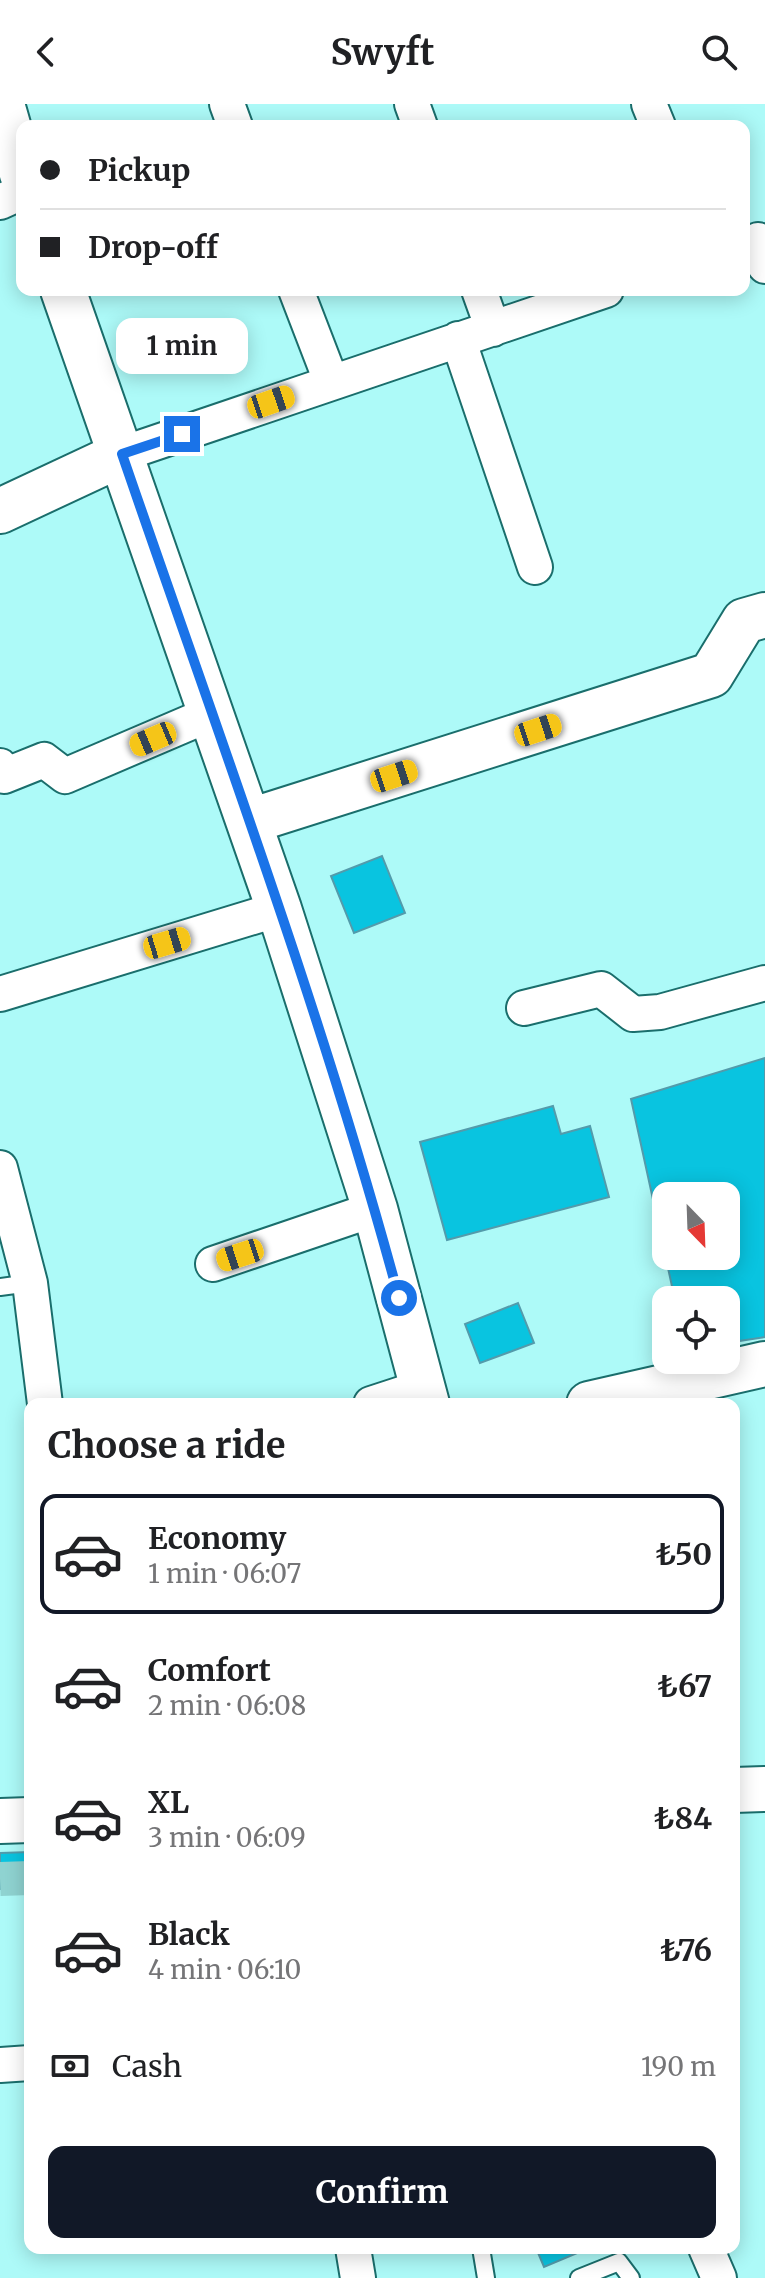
<!DOCTYPE html>
<meta charset="utf-8">
<style>
:root{--surface:#fff;--page:#f2f2f2;--text:#202124;--muted:#757577;--line:#e0e0e0;--accent:#111827}
body{margin:0;font-family:Merriweather,serif;background:var(--page);color:var(--text);height:100vh;display:flex;flex-direction:column;font-size:30px;white-space:nowrap}
*{box-sizing:border-box;margin:0}
p{font-size:26px;color:var(--muted)}
.icon{flex:none;width:44px;height:44px;fill:none;stroke:currentColor;stroke-width:2;stroke-linecap:round;stroke-linejoin:round}
.map{position:relative;flex:1;overflow:hidden}
.side{position:absolute;left:24px;top:1294px;width:716px;height:856px;display:flex;flex-direction:column;background:var(--surface);border-radius:16px;box-shadow:0 4px 20px #0003}
.side>*{flex:none}
.guide{position:absolute;left:16px;top:16px;width:734px;height:176px;border-radius:16px;box-shadow:0 4px 20px #0003;display:grid;align-content:center;height:176px;padding:0 24px;background:var(--surface)}
.needle{width:52px;rotate:157deg}
.fabs{position:absolute;left:652px;top:1078px;display:grid;gap:16px}
.fabs a{display:grid;place-items:center;width:88px;height:88px;border-radius:16px;background:var(--surface);box-shadow:0 4px 20px #0003;font-size:40px}
.end{position:absolute;width:36px;height:36px;margin:-18px;border:10px solid #1a73e8;background:#fff;box-shadow:0 0 0 4px #fff}
.from{border-radius:50%}
.bubble{position:absolute;height:56px;border-radius:16px;background:var(--surface);box-shadow:0 4px 20px #0003;font-size:26px;font-weight:700;line-height:56px;text-align:center}
.car{position:absolute;width:24px;height:48px;margin:-24px -12px;border-radius:10px;box-shadow:0 0 6px 2px #0007;background:linear-gradient(#f5c518 24%,#345 0 40%,#f5c518 0 76%,#345 0 86%,#f5c518 0)}
.guide b{display:flex;align-items:center;gap:28px;height:76px;font-size:30px}
.guide b+b{border-top:2px solid var(--line)}
.guide i{width:20px;height:20px;background:var(--text)}
ul{padding:0;list-style:none}
li{display:flex;align-items:center;gap:24px;height:120px;margin:0 16px 12px;padding:0 8px;border:4px solid transparent;border-radius:16px}
li div{flex:1}
li b{display:block;font-size:30px}
li em{font-style:normal;font-weight:700}
li.on{border-color:var(--accent)}
li>.icon{width:72px;height:72px;stroke-width:1.5}
h2{padding:0 24px;font-size:36px;line-height:96px}
.pay{display:flex;align-items:center;gap:20px;height:88px;padding:0 24px;font-size:30px}
.pay p{margin-inline-start:auto}
.cta{display:flex;gap:16px;margin-top:auto;padding:16px 24px}
.cta a{flex:1;height:92px;border-radius:16px;background:var(--accent);color:#fff;font-size:32px;font-weight:700;line-height:92px;text-align:center}
header{display:flex;justify-content:space-between;align-items:center;height:104px;padding:0 24px;background:var(--surface);font-size:36px;font-weight:700}
.map>svg:first-child{display:block}
</style>
<header><svg class="icon" aria-label="back" viewBox="0 0 24 24"><path d="M15 5l-7 7 7 7"/></svg>Swyft<svg class="icon" aria-label="search" viewBox="0 0 24 24"><circle cx="10" cy="10" r="6"/><path d="M15 15l6 6"/></svg></header>
<div class="map">
<svg width="765" height="2174" viewBox="0 0 765 2174">
<rect width="100%" height="100%" fill="#adfaf8"/>
<!-- building -->
<path fill="#09c4e0" stroke="#539bab" stroke-width="2" fill-rule="evenodd" d="M382 752 405 809 354 829 331 772Z
M765 954V1233L726 1239V1196H675L631 995ZM666 1092H726V1152H666Z
M553 1002 561 1030 590 1022 609 1093 447 1136 420 1038Z
M518 1199 534 1239 480 1259 465 1220Z
M30 1748V1784L0 1785V1749Z
M536 2144H589L544 2163Z"/>
<g fill="none" stroke-linecap="round" stroke-linejoin="round">
<!-- street-tunnel -->
<path stroke="#8fd3d1" stroke-width="34" stroke-dasharray="34 17" stroke-linecap="butt" d="M0 1775 30 1774"/>
<defs>
<path id="lane" d="M0 1183 30 1179
M481 2144 486 2174
M579 2174 619 2158 631 2174"/>
<path id="street" d="M227 0 235 22
M412 0 420 22
M649 0 658 22
M0 98 22 88
M758 136 765 162
M296 186 331 277
M479 186 493 225
M458 235 535 463
M122 350 606 186
M0 662 4 672 44 656 65 672 210 610
M0 890 279 805
M524 904 601 885 633 910 660 908 765 879
M0 1064 30 1179 45 1300
M213 1160 375 1105
M371 1300 423 1283
M0 1961 30 1959
M353 2144 358 2174
M706 2144 719 2174"/>
<path id="secondary" d="M2 0 22 70
M63 186 279 805 375 1105 427 1300
M0 407 122 350
M250 717 711 571 744 517 765 511
M589 1300 765 1260
M734 1686 765 1685
M0 1717 30 1716"/>
</defs>
<!-- lane casing -->
<use href="#lane" stroke="#1a6e6c" stroke-width="20"/>
<!-- street casing -->
<use href="#street" stroke="#1a6e6c" stroke-width="38"/>
<!-- secondary casing -->
<use href="#secondary" stroke="#1a6e6c" stroke-width="48"/>
<!-- lane -->
<use href="#lane" stroke="#fff" stroke-width="16"/>
<!-- street -->
<use href="#street" stroke="#fff" stroke-width="34"/>
<!-- secondary -->
<use href="#secondary" stroke="#fff" stroke-width="44"/>
</g>
<g fill="none" stroke-linecap="round" stroke-linejoin="round">
<!-- route -->
<path stroke="#1a73e8" stroke-width="10" d="M182 330 122 350C218 630 322 908 399 1194"/>
</g>
</svg>
<div class="fabs">
<a><svg class="needle" viewBox="-14 -14 28 28"><path d="M0-13l5 13h-10z" fill="#e53935"/><path d="M0 13l5-13h-10z" fill="#757577"/></svg></a>
<a><svg class="icon" aria-label="locate" viewBox="0 0 24 24"><circle cx="12" cy="12" r="6"/><path d="M12 2v4M12 18v4M2 12h4M18 12h4"/></svg></a>
</div>
<i class="end from" style="left:399px;top:1194px"></i>
<i class="end" style="left:182px;top:330px"></i>
<div class="bubble" style="left:116px;top:214px;width:132px">1 min</div>
<i class="car" style="left:271px;top:298px;rotate:71deg"></i>
<i class="car" style="left:538px;top:626px;rotate:72deg"></i>
<i class="car" style="left:153px;top:635px;rotate:247deg"></i>
<i class="car" style="left:394px;top:672px;rotate:72deg"></i>
<i class="car" style="left:167px;top:839px;rotate:73deg"></i>
<i class="car" style="left:240px;top:1151px;rotate:252deg"></i>
<div class="guide">
<b><i class="from"></i>Pickup</b>
<b><i></i>Drop-off</b>
</div>
<section class="side">
<h2>Choose a ride</h2>
<ul>
<li class="on"><svg class="icon" aria-label="car" viewBox="0 0 24 24"><path d="M5 17H2v-5l4-1 3-4h7l3 4 3 1v5h-3M9 17h6M6 11h13"/><circle cx="7" cy="17" r="2"/><circle cx="17" cy="17" r="2"/></svg><div><b>Economy</b><p>1 min · 06:07</p></div><em>₺50</em></li>
<li><svg class="icon" aria-label="car" viewBox="0 0 24 24"><path d="M5 17H2v-5l4-1 3-4h7l3 4 3 1v5h-3M9 17h6M6 11h13"/><circle cx="7" cy="17" r="2"/><circle cx="17" cy="17" r="2"/></svg><div><b>Comfort</b><p>2 min · 06:08</p></div><em>₺67</em></li>
<li><svg class="icon" aria-label="car" viewBox="0 0 24 24"><path d="M5 17H2v-5l4-1 3-4h7l3 4 3 1v5h-3M9 17h6M6 11h13"/><circle cx="7" cy="17" r="2"/><circle cx="17" cy="17" r="2"/></svg><div><b>XL</b><p>3 min · 06:09</p></div><em>₺84</em></li>
<li><svg class="icon" aria-label="car" viewBox="0 0 24 24"><path d="M5 17H2v-5l4-1 3-4h7l3 4 3 1v5h-3M9 17h6M6 11h13"/><circle cx="7" cy="17" r="2"/><circle cx="17" cy="17" r="2"/></svg><div><b>Black</b><p>4 min · 06:10</p></div><em>₺76</em></li>
</ul>
<div class="pay"><svg class="icon" aria-label="cash" viewBox="0 0 24 24"><path d="M3 7h18v10H3z"/><circle cx="12" cy="12" r="2"/></svg>Cash<p>190 m</p></div>
<div class="cta"><a>Confirm</a></div>
</section>
</div>
